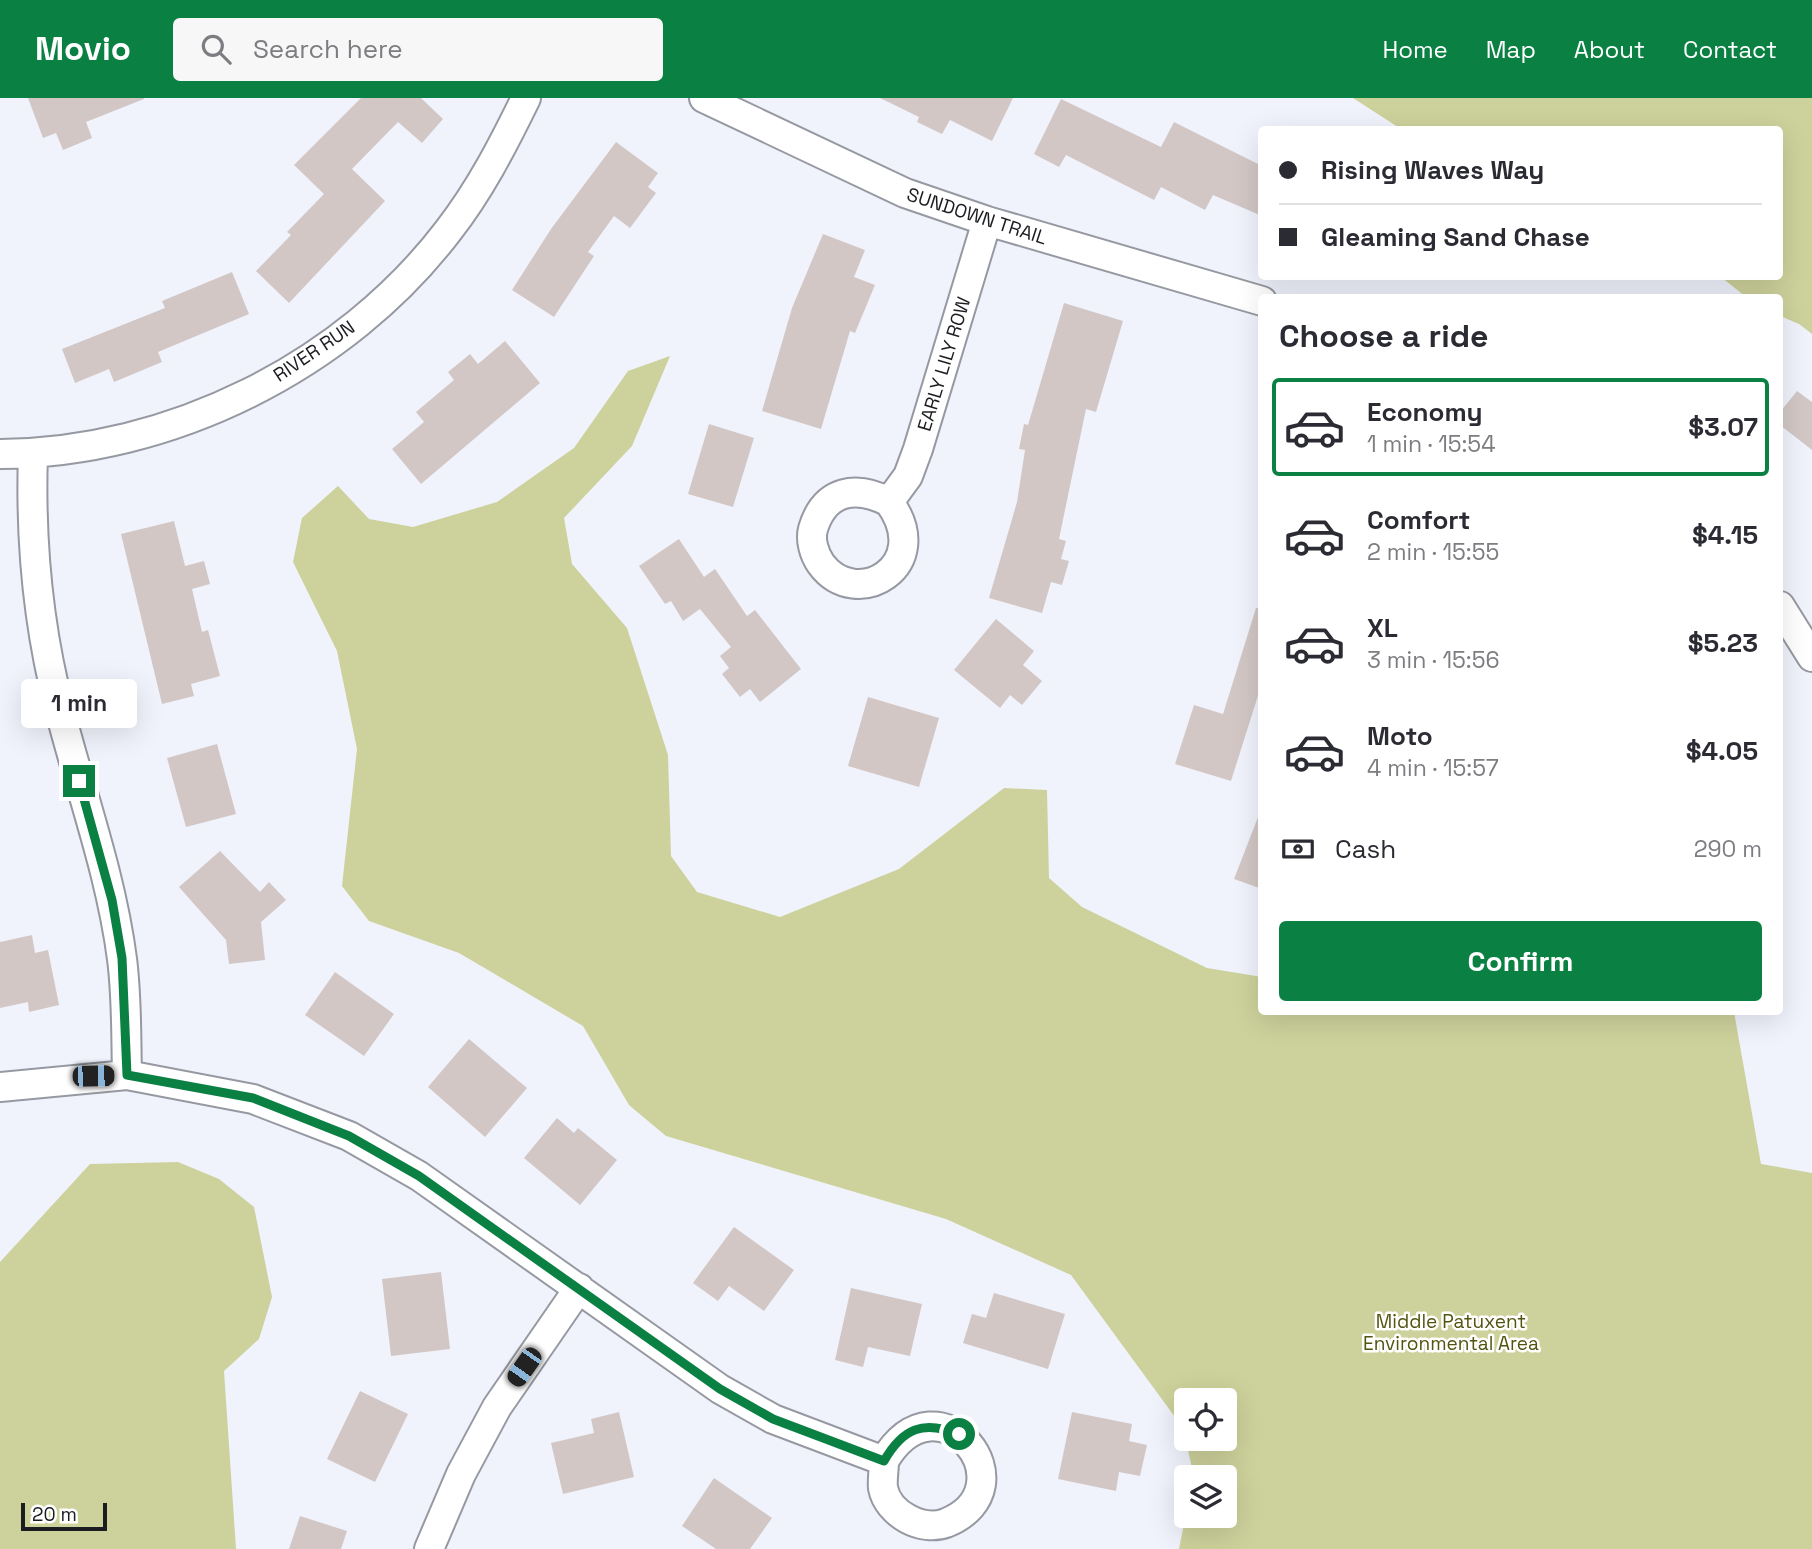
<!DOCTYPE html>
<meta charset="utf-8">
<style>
:root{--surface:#fff;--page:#f7f7f7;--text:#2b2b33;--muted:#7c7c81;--line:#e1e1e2;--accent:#0b8043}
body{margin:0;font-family:"Space Grotesk",sans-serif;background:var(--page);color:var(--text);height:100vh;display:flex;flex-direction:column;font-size:26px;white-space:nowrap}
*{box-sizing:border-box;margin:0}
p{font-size:23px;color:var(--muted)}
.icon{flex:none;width:38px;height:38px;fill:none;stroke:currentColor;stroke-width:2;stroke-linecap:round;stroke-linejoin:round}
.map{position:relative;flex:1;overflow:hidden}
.sheet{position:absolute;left:1258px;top:196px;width:525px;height:721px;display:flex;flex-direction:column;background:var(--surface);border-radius:7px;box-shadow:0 7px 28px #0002}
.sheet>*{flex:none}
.top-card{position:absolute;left:1258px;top:28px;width:525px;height:154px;border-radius:7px;box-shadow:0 7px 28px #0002;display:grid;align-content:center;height:154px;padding:0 21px;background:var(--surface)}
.buttons{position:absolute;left:1174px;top:1290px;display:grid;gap:14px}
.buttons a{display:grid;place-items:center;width:63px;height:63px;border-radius:7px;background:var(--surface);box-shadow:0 7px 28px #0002;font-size:35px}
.scale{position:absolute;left:21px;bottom:18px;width:86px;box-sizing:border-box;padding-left:7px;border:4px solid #1c1d20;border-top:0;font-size:19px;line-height:24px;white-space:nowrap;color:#1c1d20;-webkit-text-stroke:5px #fff;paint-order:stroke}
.end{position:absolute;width:32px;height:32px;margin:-16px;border:9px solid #0b8043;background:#fff;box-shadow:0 0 0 4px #fff}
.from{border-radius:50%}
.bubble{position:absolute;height:49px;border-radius:7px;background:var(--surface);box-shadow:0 7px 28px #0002;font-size:23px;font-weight:700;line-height:49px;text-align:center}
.car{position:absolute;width:21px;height:42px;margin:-21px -10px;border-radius:9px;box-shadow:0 0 5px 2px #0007;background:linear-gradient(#222 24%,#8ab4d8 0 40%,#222 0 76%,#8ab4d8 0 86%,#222 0)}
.top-card b{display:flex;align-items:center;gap:24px;height:66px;font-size:26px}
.top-card b+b{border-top:2px solid var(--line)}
.top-card i{width:18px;height:18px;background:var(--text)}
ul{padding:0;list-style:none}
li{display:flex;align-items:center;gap:21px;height:98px;margin:0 14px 10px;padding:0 7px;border:4px solid transparent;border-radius:7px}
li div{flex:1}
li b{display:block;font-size:26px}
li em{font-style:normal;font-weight:700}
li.selected{border-color:var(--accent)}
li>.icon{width:63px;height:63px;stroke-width:1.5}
h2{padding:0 21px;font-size:32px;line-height:84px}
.pay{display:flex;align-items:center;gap:18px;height:77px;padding:0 21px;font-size:26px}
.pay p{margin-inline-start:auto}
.action{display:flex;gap:14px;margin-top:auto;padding:14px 21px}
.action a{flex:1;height:80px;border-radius:7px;background:var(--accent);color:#fff;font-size:28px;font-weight:700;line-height:80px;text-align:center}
header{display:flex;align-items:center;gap:42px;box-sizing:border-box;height:98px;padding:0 35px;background:var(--accent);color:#fff}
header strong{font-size:33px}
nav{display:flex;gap:38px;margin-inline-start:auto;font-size:24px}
.search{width:490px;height:63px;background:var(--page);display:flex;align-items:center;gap:18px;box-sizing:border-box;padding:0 24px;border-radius:7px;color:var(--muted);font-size:26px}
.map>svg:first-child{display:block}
</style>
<header>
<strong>Movio</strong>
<div class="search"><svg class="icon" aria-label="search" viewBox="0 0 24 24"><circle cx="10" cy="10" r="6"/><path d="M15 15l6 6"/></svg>Search here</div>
<nav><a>Home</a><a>Map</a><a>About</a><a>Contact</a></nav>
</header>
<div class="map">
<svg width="1812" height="1451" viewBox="0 0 1812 1451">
<rect width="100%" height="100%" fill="#f0f3fc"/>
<!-- green -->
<path fill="#cdd19b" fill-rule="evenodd" d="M1353 0H1812V236L1799 226 1780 218V200L1746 199 1721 179 1780 178V32L1401 31Z
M670 258 632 348 564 420 572 466 627 530 668 657 671 758 697 794 780 819 899 771 1004 690 1047 692 1049 780 1082 809 1207 870 1262 879V914H1734L1761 1066 1812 1075V1451H1179L1186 1416 1225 1418V1379H1194L1183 1330 1071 1177 946 1121 666 1038 629 1007 583 928 459 855 369 823 342 788 357 651 337 553 293 464 302 420 338 388 369 421 413 429 497 404 574 350 628 273ZM1186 1302H1225V1340H1186Z
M178 1064 219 1081 254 1109 272 1199 259 1241 224 1273 236 1451H0V1164L90 1066Z"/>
<!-- building -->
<path fill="#d2c7c5" d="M28 0H144V1L86 24 92 40 63 52 56 35 43 40Z
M361 0H421L443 21 422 45 398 24 352 71 385 103 289 205 256 173 291 137 287 134 324 96 294 67Z
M880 0H1013L992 43 950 22 942 36 917 24 919 19Z
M1061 1 1161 49 1174 24 1262 68V118L1213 97 1205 112 1161 89 1154 102 1066 57 1059 69 1034 56Z
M616 44 658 75 648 89 656 95 630 130 614 118 588 154 594 158 554 219 512 192 551 131Z
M823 136 865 152 854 179 875 187 855 235 850 233 821 331 762 313 792 210Z
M232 174 249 216 158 254 162 264 114 284 109 271 75 285 62 251 165 210 162 203Z
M1064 205 1123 223 1096 314 1086 311 1059 441 1066 443 1061 461 1069 463 1062 487 1051 484 1042 515 989 500 1017 404 1025 352 1019 351 1024 326 1028 327Z
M505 243 540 285 421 386 392 351 424 324 416 314 454 282 448 274 470 256 478 266Z
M1797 293 1812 304V352L1780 327V314Z
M709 326 754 340 733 409 688 396Z
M174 423 185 468 204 463 210 486 192 491 202 534 208 532 220 578 191 586 194 598 162 606 121 436Z
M679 441 704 479 715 471 747 518 755 512 801 571 760 604 750 591 740 599 722 576 729 570 720 558 731 549 700 511 683 523 671 503 665 506 639 468Z
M1256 510H1262V585L1231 683 1175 666 1194 607 1223 616Z
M996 521 1034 553 1023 567 1042 583 1022 607 1010 597 1000 610 954 572Z
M868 599 939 620 919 689 848 668Z
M217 646 236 716 186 729 167 660Z
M1260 714H1262V791L1234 781Z
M220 753 260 794 269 784 286 802 261 824 265 862 229 866 226 842 179 789Z
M32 837 35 855 48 852 59 907 29 914 28 904 0 910V844Z
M335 874 394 916 364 958 305 917Z
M469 941 527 990 485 1039 428 989Z
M557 1020 574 1035 578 1030 617 1062 580 1107 524 1060Z
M734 1129 794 1172 764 1213 729 1188 718 1203 693 1185Z
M441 1174 450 1251 391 1258 382 1181Z
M851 1190 922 1206 910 1258 868 1249 863 1269 835 1262Z
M994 1195 1065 1216 1048 1271 963 1245 972 1216 986 1220Z
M360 1293 408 1316 375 1384 327 1361Z
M619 1314 634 1379 563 1396 551 1345 594 1335 591 1321Z
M1072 1314 1132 1326 1129 1343 1147 1347 1140 1378 1119 1374 1116 1393 1058 1381Z
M714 1380 772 1420 750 1451H716L682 1428Z
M300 1418 347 1433 341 1451H289Z"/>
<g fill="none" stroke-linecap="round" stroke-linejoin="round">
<defs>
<path id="minor" d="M704 0 905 95 987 123 1262 203
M33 355C30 442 38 529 60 613 81 695 111 776 122 861 127 899 126 938 127 977
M0 356C170 355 344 269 448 133 480 92 503 47 526 0
M889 404C857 387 825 391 813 431 810 442 814 456 821 466 856 514 936 468 889 404L908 378 918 351 987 123
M1780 508 1812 559
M0 989 127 977 253 1001 349 1038 419 1078 720 1291 773 1321 884 1363C884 1371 882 1382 883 1390 888 1416 922 1434 946 1425 1033 1390 939 1270 884 1363
M429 1451 461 1376 497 1309 579 1190"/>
</defs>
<!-- minor casing -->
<use href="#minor" stroke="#9699a1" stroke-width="32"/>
<!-- minor -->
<use href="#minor" stroke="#fff" stroke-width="28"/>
</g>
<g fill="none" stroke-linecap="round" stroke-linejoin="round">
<!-- route -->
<path stroke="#0b8043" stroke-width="9" d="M79 683 112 802 122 860 127 977 253 1000 349 1038 419 1078 720 1291 773 1321 884 1363C903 1330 923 1322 959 1336"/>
</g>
<g text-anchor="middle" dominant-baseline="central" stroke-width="5" stroke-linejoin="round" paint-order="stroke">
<!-- street labels -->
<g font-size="19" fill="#1c1d20" stroke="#fff">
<text transform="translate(977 118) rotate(18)">SUNDOWN TRAIL</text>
<text transform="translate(314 253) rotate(-34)">RIVER RUN</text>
<text transform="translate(944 266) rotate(-73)">EARLY LILY ROW</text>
</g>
<!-- park labels -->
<g font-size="19" fill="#525410" stroke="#fff">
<text x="1451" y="1223">Middle Patuxent<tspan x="1451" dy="22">Environmental Area</tspan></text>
</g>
</g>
</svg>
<div class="buttons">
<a><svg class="icon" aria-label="locate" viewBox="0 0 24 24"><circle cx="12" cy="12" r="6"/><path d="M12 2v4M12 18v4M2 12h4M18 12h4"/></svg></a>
<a><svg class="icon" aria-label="layers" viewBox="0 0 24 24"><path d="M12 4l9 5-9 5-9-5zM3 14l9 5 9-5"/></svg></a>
</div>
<div class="scale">20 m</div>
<i class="end from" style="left:959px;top:1336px"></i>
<i class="end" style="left:79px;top:683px"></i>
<div class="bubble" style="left:21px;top:581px;width:116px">1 min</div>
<i class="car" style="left:93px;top:978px;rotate:89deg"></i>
<i class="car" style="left:524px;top:1269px;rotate:215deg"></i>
<div class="top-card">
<b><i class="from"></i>Rising Waves Way</b>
<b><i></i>Gleaming Sand Chase</b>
</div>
<section class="sheet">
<h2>Choose a ride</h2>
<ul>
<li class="selected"><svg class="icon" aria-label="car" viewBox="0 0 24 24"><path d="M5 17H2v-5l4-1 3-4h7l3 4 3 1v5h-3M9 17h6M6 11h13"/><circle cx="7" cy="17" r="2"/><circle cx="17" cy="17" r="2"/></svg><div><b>Economy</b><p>1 min · 15:54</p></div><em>$3.07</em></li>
<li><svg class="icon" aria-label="car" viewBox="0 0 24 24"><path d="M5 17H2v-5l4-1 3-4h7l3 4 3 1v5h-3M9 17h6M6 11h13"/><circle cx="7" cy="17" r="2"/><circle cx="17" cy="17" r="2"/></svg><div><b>Comfort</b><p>2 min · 15:55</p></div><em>$4.15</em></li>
<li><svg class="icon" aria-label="car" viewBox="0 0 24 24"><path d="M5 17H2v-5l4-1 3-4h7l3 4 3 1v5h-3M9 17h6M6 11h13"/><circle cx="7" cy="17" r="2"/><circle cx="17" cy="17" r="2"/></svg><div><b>XL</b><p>3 min · 15:56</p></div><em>$5.23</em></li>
<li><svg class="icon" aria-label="car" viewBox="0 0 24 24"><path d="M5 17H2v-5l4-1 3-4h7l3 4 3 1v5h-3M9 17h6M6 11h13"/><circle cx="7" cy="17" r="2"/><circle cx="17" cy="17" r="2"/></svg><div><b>Moto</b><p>4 min · 15:57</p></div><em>$4.05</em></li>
</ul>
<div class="pay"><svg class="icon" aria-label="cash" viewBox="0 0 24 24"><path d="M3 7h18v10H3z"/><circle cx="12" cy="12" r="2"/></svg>Cash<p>290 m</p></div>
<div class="action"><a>Confirm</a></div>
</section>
</div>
